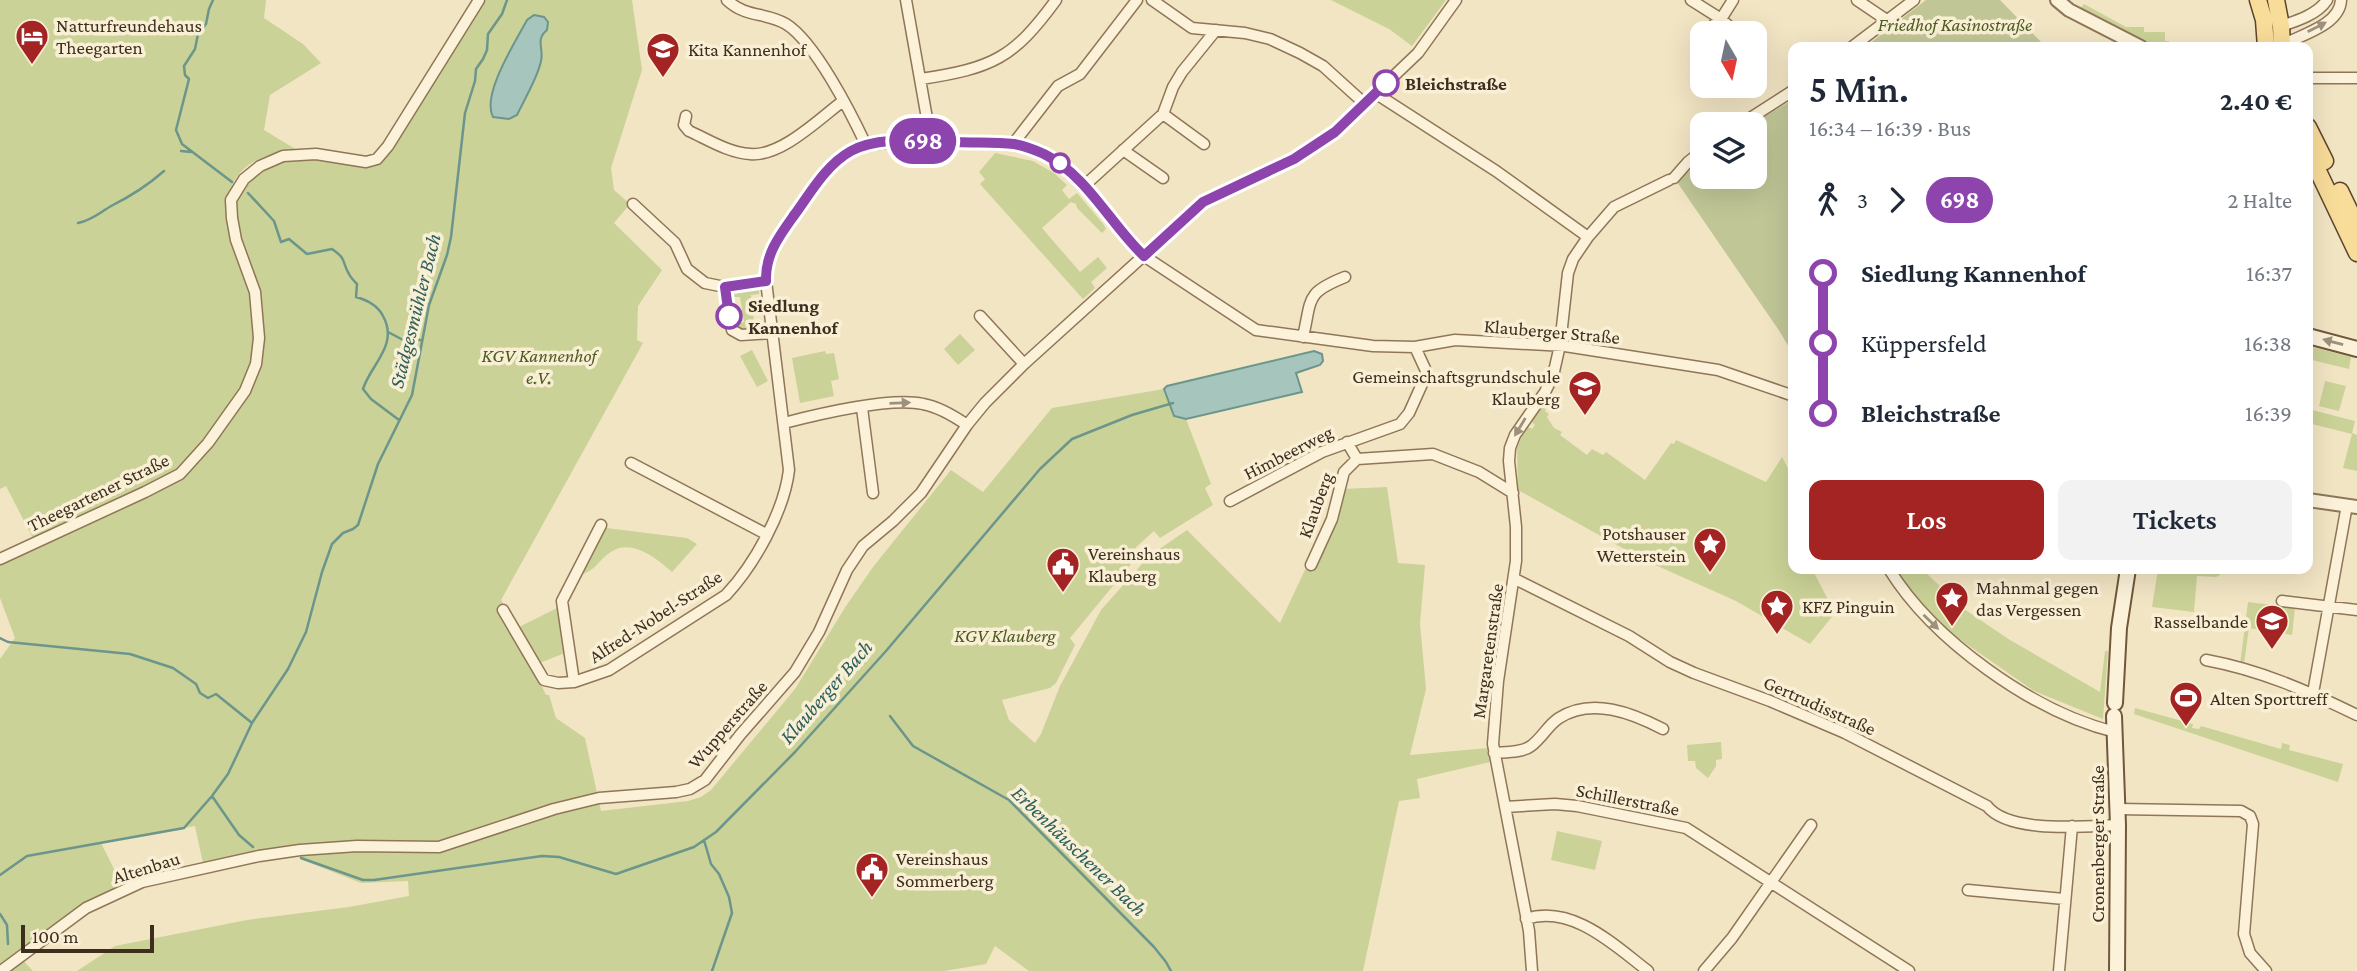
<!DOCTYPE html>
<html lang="de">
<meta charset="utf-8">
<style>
:root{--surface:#fff;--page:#f2f2f3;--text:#1f2937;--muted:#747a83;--accent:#a42323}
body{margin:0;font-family:"Crimson Pro",serif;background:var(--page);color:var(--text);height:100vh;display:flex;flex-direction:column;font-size:26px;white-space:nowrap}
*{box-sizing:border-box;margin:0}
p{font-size:23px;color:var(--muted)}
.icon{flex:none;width:38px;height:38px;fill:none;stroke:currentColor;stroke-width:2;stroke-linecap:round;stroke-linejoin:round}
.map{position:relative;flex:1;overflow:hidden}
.drawer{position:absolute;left:1788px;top:42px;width:525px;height:532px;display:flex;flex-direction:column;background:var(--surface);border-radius:14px;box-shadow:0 7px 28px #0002}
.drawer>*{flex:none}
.badge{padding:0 14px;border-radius:23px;font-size:24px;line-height:46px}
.needle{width:46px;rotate:171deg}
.fabs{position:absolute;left:1690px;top:21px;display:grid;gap:14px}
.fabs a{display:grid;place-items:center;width:77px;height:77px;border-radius:14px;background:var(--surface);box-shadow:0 7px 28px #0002;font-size:35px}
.scale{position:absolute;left:21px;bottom:18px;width:133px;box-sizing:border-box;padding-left:7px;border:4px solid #3e2e1e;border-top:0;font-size:19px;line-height:24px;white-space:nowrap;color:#3e2e1e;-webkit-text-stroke:5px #f9efd5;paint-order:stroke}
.map>.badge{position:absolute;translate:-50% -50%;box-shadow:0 0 0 4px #fff}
.legs{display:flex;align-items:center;gap:10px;height:77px;padding:0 21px;font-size:23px}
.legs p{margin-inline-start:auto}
.overview{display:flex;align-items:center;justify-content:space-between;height:119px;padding:0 21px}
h1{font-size:38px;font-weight:600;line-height:52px}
.button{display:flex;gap:14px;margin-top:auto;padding:14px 21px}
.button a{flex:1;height:80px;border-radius:14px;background:var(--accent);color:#fff;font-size:28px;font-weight:600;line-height:80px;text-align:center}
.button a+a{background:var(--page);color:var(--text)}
ul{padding:0 21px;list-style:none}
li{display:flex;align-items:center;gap:24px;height:70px;font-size:26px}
li i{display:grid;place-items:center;width:10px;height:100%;margin:0 9px;background:currentColor}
li i::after{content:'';width:18px;height:18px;margin:-9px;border:5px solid;border-radius:50%;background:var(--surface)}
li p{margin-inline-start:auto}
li:first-child i{background:linear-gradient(#0000 50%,currentColor 0)}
li:last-child i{background:linear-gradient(currentColor 50%,#0000 0)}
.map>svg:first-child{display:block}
</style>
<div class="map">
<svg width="2357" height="971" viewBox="0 0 2357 971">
<rect width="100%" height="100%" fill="#f2e5c4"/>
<path fill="#cad297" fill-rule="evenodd" d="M0,0h266l-2,18 39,26 18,19 -51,32 -6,35 33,20c-41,5 -66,16 -71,60l9,6c2,-11 3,-21 9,-31 13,-18 43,-28 64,-28 21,0 44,8 65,10l8,-8 102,-159h149l10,70 -31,98 3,22 16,14 -16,19 48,47 -24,36 -1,34 6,3 -142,257 16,28 42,-21 6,46 -33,13 14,29h3l7,23 29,20 16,73 87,-10 13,-4 10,-7 84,-101 51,-83 27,-39 78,-97 32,22 69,-84 112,-19 3,-3 147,-35 8,3 1,7 -3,4 -24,9 6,18 -116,27 25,65 -6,4 8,17 -53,33 -6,-7 -30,27 7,6 -61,74 5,7 -19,38 -6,5 -48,12 7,20 26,23 6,-9 19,-48 41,-76 47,-53 39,-27 93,93 63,-134 44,-2 11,76 27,2 -5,59 6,65 -16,66 78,-7 2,14 -73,17 3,19 -21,3 -36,170h-334l-34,-25 -9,18 -42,7h-867l38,-25 132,-26 102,-13 60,-11 -1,-15 -47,2 -61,-24v-8l-96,17 -9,-42 -94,17 23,46 -105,67 14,15h-33v-312l15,-21 -15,-40v-34l38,-16 -32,-62 -6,3zM256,325l1,46 -77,106 -34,20 37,-30 55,-70 15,-31z
M1331,0h115l-34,46 -23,-17z
M2084,4l42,23h18v5h21v9h4l1,6h-14l-76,-38z
M995,153l38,8 21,12 13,12 -5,5 7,9 8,-6 27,32 2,4 -4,4 -25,-25 -1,-4 -5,-2 -29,26 38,44 18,-15 9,11 -16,14 4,6 -12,11 -103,-115 5,-5 -6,-7z
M749,287l10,3v4l-8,1 3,26 8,-1 -3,8 -18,2 -5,-6 8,-2 -4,-25h-8v-4l8,-5z
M960,334l15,16 -17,15 -14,-16z
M2308,346l43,11 -2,12 -41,-10z
M752,350l16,31 -11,6 -17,-31z
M825,351l1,3 8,-1 5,26 -8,2 3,15 -34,7 -8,-45z
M2325,381l21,5 -7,25 -20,-5z
M1548,400l2,1 -5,10 4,3 -2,3 7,11 8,4 -2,3 27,20 5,-6 11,6 3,-3 39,28 26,-37 3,1 2,-4 90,42 16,-25 12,23v89h18l23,44 -25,31 -74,-43 -92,-41 -126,-70 -1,-42 9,-22 6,3 3,-4 -5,-5 14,-19z
M2308,409l47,12 -3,12 5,2v36l-14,-3 9,-34 -44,-11z
M606,528l81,10 10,6 -25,28c-15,-13 -40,-34 -61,-20 -13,8 -14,18 -31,23l21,-44z
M1893,569h29l42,40 46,31 90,52 5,-41h3l-5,68 -69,-28 -82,-57 -33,-31z
M2158,569h64l-2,6 -4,2 -19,-1 -3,36 -42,-5z
M2248,602l47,6 -3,27 -43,-7 -5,36h-4z
M2135,708l58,16 -1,4 7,1 2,-3 80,23 1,-6 8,2 -1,5 54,14 -5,18 -204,-68z
M1721,742l1,17 -6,1v6l-8,12 -12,-10 -1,-7h-7l-1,-16z
M1557,831l45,10 -7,29 -44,-10z"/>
<path fill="#c0c696" d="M1926,0h74l46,47h-181z
M1794,99v257l-14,-24 -103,-150 26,-24v19h52v-53h-3z"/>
<path fill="#a6c5bc" stroke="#6c958b" stroke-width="2" d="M534,15l10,2 4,5 -1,8c-12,10 -3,18 -6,31 -3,16 -17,39 -24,54l-8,4 -16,-2c-12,-22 23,-76 34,-97z
M1314,351l8,3 1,7 -3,4 -24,8 6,19 -116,27 -12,-3 -10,-27 3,-3z"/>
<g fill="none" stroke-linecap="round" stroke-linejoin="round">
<path stroke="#6c958b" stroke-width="2.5" d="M213,0l-4,9 -3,15 -8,10 -3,15 -11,17 1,9 4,4 -13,51 6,14 50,38
M181,151l10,1
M248,193l26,28 7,21 8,-3 18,15 25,-5c16,11 9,12 17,25 2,4 5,7 8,10l-1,13c11,3 22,9 27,19 16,29 -12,48 -20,73l8,10 28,21
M78,223c15,-3 22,-11 35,-18 18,-9 35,-20 51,-34
M388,332l17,9 13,-2 4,2
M0,638l8,4 122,12 43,14 23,16 4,9 8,5 8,-4 36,29
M890,716l23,30 96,54 145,147 12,15 5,9
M212,796l27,39 14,12
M704,840l7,24 8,10 10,23 3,16 -20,58
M301,858l62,22h11l168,-24 17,1 57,17 78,-27 22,-15 79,-80 91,-101 154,-182 32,-30 60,-24 41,-12
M0,875l27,-19 157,-28 28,-32 16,-22 24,-51 36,-54 18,-37 16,-60 10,-28 11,-11 10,-4 5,-4 20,-61 34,-69 17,-90 18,-50 4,-18 14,-124 10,-32 1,-12 7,-10 4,-9 1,-16 14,-20 5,-14
M0,914l7,11 1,19"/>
<defs>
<path id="minor" d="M727,0c19,18 39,12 59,24 29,18 65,89 80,121
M906,0l25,141
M1152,0l40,28 53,5 25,6 30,14 23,13 42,38
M1691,0l30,19 9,8
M1857,0l31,21
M2281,26c16,-5 37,-12 46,-26
M1705,32l16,-13 12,-19
M2282,45c19,-10 58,-20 59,-45
M1852,47l62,-47
M2308,78h49
M921,79c71,-11 92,-20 135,-79
M1375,93l121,78 92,66
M1163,114l41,30
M686,116l-2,9 5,6c18,8 40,22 61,23 31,3 69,-35 93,-53
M1741,124l53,-34
M1013,144l45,-58 22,-12 57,-74
M1123,150l40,28
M1674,178l14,-16 15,-12
M1084,186l79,-72 10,-27 9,-15 34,-42
M633,204l42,39 12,26 18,14 20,4 41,-6
M725,287l7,43 9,5 32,-2
M980,316l44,48
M1303,337c9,-39 2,-44 42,-60
M862,408l11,85
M784,423c35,-9 106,-26 139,-19 16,3 31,12 44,21
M1357,459l76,-5 46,18 34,21
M631,463l135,71
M1230,501l92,-49 78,-28 9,-11 18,-40 -12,-26
M0,559l145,-67 35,-18 28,-31 37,-52 11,-27 3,-26 -4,-46 -19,-52 -4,-22 -1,-18 13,-21 16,-13 23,-10 33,-2 50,8 11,-3 11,-13 91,-146
M1311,565l21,-46 12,-47 13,-13 -10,-17
M1889,569c44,71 144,143 226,163
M1515,579l114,57 41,26 24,11 76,28 75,32 142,73c22,28 98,20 131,19
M2282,601l75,9
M503,610l41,70 14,3 16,-1 35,-12 117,-75c28,-30 58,-83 63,-125l-23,-189 1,-18 10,-24 47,-64 10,-12 15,-11 17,-7 33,-3 114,2 22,6 22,11 27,25 60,70 112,74 117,16 42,1 40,-7 110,6 153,24 76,26
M2206,660c54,10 102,31 151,55
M574,682l-12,-81 39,-76
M2313,693l34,-188
M1494,753c11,-1 28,0 37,-7 11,-8 17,-21 28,-28 33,-21 73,-5 104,11
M1505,807l50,-3 22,2 109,22 223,143
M2118,809l123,2 9,5 3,8 -9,110 6,19 16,18
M1968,890l96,9
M1526,919c46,-15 88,26 122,52
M1,971l85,-63 56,-26 117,-26 41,-6 57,-4 82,1 115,-38 45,-11 77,-6 14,-3 15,-9 35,-45 55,-63 24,-40 28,-62 16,-24 30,-25 28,-28 46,-68 18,-22 39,-39 179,-162 91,-43 41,-27 83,-79 38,-53
M1532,971l-3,-40 -36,-187 5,-63 18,-120v-34l-7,-66 1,-13 5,-13 30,-43 8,-16 7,-31 8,-72 5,-14 15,-22 26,-30 55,-27
M1704,971l28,-33 79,-113
M2059,971l13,-145"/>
<path id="tertiary" d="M2057,0l12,10 72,37
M2308,500l49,7"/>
<path id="secondary" d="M2308,336l49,13
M2115,703l4,-75 9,-59
M2114,716l4,109 -1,146"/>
<path id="primary" d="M2258,0l6,20 2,27
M2276,0l5,26 1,21
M2308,127l17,34
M2308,150l49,103
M2340,191l17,35"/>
</defs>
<use href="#minor" stroke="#8f7658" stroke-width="13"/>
<use href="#tertiary" stroke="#8f7658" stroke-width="16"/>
<use href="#secondary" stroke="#71573b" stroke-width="18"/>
<use href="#primary" stroke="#5d442d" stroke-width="19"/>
<use href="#minor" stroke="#fcf2d9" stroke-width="10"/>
<use href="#tertiary" stroke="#fcf2d9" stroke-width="12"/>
<use href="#secondary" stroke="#fcf2d9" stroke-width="14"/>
<use href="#primary" stroke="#f8dc99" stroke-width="16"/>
</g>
<defs><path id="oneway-solid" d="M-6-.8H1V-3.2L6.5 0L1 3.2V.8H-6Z" transform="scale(1.75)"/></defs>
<g fill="#9d907c">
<use href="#oneway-solid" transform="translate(2317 27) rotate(-27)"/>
<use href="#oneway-solid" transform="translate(2333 342) rotate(-165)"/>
<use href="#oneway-solid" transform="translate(900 403) rotate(-2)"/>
<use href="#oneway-solid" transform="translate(1520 427) rotate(121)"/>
<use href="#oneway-solid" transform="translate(1931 622) rotate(44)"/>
</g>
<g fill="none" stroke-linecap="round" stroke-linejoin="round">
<defs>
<path id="line-1" d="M729,316l-4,-29 41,-6c-1,-27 14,-46 29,-67 16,-22 31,-49 56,-63 30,-16 72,-9 105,-9 19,1 39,0 58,2 11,2 21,6 30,10 44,22 66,70 100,102l59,-54 91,-43 41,-27 51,-49"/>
</defs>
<use href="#line-1" stroke="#fff" stroke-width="16"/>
<use href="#line-1" stroke="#8e44ad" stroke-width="10"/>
</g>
<defs>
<symbol id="hotel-pin" viewBox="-11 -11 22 30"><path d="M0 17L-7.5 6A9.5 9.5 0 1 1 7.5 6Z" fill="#a42323" stroke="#f9efd5"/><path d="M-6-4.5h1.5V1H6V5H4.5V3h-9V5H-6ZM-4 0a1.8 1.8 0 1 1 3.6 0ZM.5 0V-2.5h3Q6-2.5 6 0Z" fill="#fff"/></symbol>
<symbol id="school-pin" viewBox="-11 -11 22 30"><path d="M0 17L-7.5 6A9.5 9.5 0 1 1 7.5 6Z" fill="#a42323" stroke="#f9efd5"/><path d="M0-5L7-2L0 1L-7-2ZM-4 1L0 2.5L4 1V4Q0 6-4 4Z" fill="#fff"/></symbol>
<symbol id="sight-pin" viewBox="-11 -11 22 30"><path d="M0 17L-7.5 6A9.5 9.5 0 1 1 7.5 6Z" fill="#a42323" stroke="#f9efd5"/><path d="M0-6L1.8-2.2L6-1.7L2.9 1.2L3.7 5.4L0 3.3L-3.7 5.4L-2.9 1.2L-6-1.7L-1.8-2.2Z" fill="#fff"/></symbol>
<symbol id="civic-pin" viewBox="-11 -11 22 30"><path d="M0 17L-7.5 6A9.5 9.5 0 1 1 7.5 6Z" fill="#a42323" stroke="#f9efd5"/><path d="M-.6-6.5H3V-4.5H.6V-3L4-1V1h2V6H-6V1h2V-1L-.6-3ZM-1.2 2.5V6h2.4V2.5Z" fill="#fff"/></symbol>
<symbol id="stadium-pin" viewBox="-11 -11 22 30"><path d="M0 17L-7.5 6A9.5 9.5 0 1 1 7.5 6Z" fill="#a42323" stroke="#f9efd5"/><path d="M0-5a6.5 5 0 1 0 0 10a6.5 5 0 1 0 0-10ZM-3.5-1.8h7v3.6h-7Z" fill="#fff"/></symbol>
</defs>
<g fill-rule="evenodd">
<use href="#hotel-pin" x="13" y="17" width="38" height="52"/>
<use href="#school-pin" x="644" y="30" width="38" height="52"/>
<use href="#school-pin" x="1566" y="368" width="38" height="52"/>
<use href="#sight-pin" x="1691" y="525" width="38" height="52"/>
<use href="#civic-pin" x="1044" y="545" width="38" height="52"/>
<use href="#sight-pin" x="1933" y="579" width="38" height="52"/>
<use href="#sight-pin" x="1758" y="587" width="38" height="52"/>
<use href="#school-pin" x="2253" y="602" width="38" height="52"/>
<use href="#stadium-pin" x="2167" y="679" width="38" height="52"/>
<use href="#civic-pin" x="853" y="850" width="38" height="52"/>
</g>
<g fill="#fff" stroke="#8e44ad" stroke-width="3.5">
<circle cx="1386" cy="83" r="12"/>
<circle cx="1060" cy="163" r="9"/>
<circle cx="729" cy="316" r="12"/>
</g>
<g text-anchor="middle" stroke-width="7" stroke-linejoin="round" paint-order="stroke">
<g font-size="19" font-style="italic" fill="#4d5c22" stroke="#f9efd5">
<text x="1955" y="31">Friedhof Kasinostraße</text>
<text x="539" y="362">KGV Kannenhof<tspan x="539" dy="22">e.V.</tspan></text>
<text x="1005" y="642">KGV Klauberg</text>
</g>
<g font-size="19" fill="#3e2e1e" stroke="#f9efd5" text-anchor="start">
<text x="56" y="32">Natturfreundehaus<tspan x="56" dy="22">Theegarten</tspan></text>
<text x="688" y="56">Kita Kannenhof</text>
<text x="1560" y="383" text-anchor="end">Gemeinschaftsgrundschule<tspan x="1560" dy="22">Klauberg</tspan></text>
<text x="1686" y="540" text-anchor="end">Potshauser<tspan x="1686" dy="22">Wetterstein</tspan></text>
<text x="1088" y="560">Vereinshaus<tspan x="1088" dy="22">Klauberg</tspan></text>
<text x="1976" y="594">Mahnmal gegen<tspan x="1976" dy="22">das Vergessen</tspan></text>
<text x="1802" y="613">KFZ Pinguin</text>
<text x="2248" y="628" text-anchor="end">Rasselbande</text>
<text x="2210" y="705">Alten Sporttreff</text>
<text x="896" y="865">Vereinshaus<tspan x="896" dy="22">Sommerberg</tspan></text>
</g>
<g font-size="19" font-weight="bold" fill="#3e2e1e" stroke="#f9efd5" text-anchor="start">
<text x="1405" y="90">Bleichstraße</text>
<text x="748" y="312">Siedlung<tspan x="748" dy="22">Kannenhof</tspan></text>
</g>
<g font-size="19" fill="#3e2e1e" stroke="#f9efd5">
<text transform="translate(1552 331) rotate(5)" y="7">Klauberger Straße</text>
<text transform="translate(1288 452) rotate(-27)" y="7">Himbeerweg</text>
<text transform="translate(98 492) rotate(-26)" y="7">Theegartener Straße</text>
<text transform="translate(1315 505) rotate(-70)" y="7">Klauberg</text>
<text transform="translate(655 616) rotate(-33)" y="7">Alfred-Nobel-Straße</text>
<text transform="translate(1487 651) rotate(-82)" y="7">Margaretenstraße</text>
<text transform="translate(1820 705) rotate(24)" y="7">Gertrudisstraße</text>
<text transform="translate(727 724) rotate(-49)" y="7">Wupperstraße</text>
<text transform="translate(1628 799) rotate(11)" y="7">Schillerstraße</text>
<text transform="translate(2097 844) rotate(-90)" y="7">Cronenberger Straße</text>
<text transform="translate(146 867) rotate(-17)" y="7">Altenbau</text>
</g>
<g font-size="21" font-style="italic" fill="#2c5f5c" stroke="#f9efd5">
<text transform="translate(415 311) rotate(-76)" y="7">Städgesmühler Bach</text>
<text transform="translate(826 692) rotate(-49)" y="7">Klauberger Bach</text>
<text transform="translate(1079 851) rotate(44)" y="7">Erbenhäuschener Bach</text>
</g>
</g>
</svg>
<div class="fabs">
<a><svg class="needle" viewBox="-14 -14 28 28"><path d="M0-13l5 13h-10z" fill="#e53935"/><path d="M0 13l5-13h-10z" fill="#747a83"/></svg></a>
<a><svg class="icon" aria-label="layers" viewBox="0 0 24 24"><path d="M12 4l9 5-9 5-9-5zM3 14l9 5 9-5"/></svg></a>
</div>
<div class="scale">100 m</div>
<b class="badge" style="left:923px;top:141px;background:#8e44ad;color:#fff">698</b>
<section class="drawer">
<div class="overview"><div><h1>5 Min.</h1><p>16:34 – 16:39 · Bus</p></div><b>2.40 €</b></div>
<div class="legs"><svg class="icon" aria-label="walk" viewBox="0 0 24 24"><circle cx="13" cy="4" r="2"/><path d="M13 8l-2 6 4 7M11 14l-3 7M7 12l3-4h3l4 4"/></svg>3<svg class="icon" aria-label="forward" viewBox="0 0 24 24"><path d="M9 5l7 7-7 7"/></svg><b class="badge" style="background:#8e44ad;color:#fff">698</b><p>2 Halte</p></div>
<ul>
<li><i style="color:#8e44ad"></i><b>Siedlung Kannenhof</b><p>16:37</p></li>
<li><i style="color:#8e44ad"></i><span>Küppersfeld</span><p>16:38</p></li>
<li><i style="color:#8e44ad"></i><b>Bleichstraße</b><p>16:39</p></li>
</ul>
<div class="button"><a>Los</a><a>Tickets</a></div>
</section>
</div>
